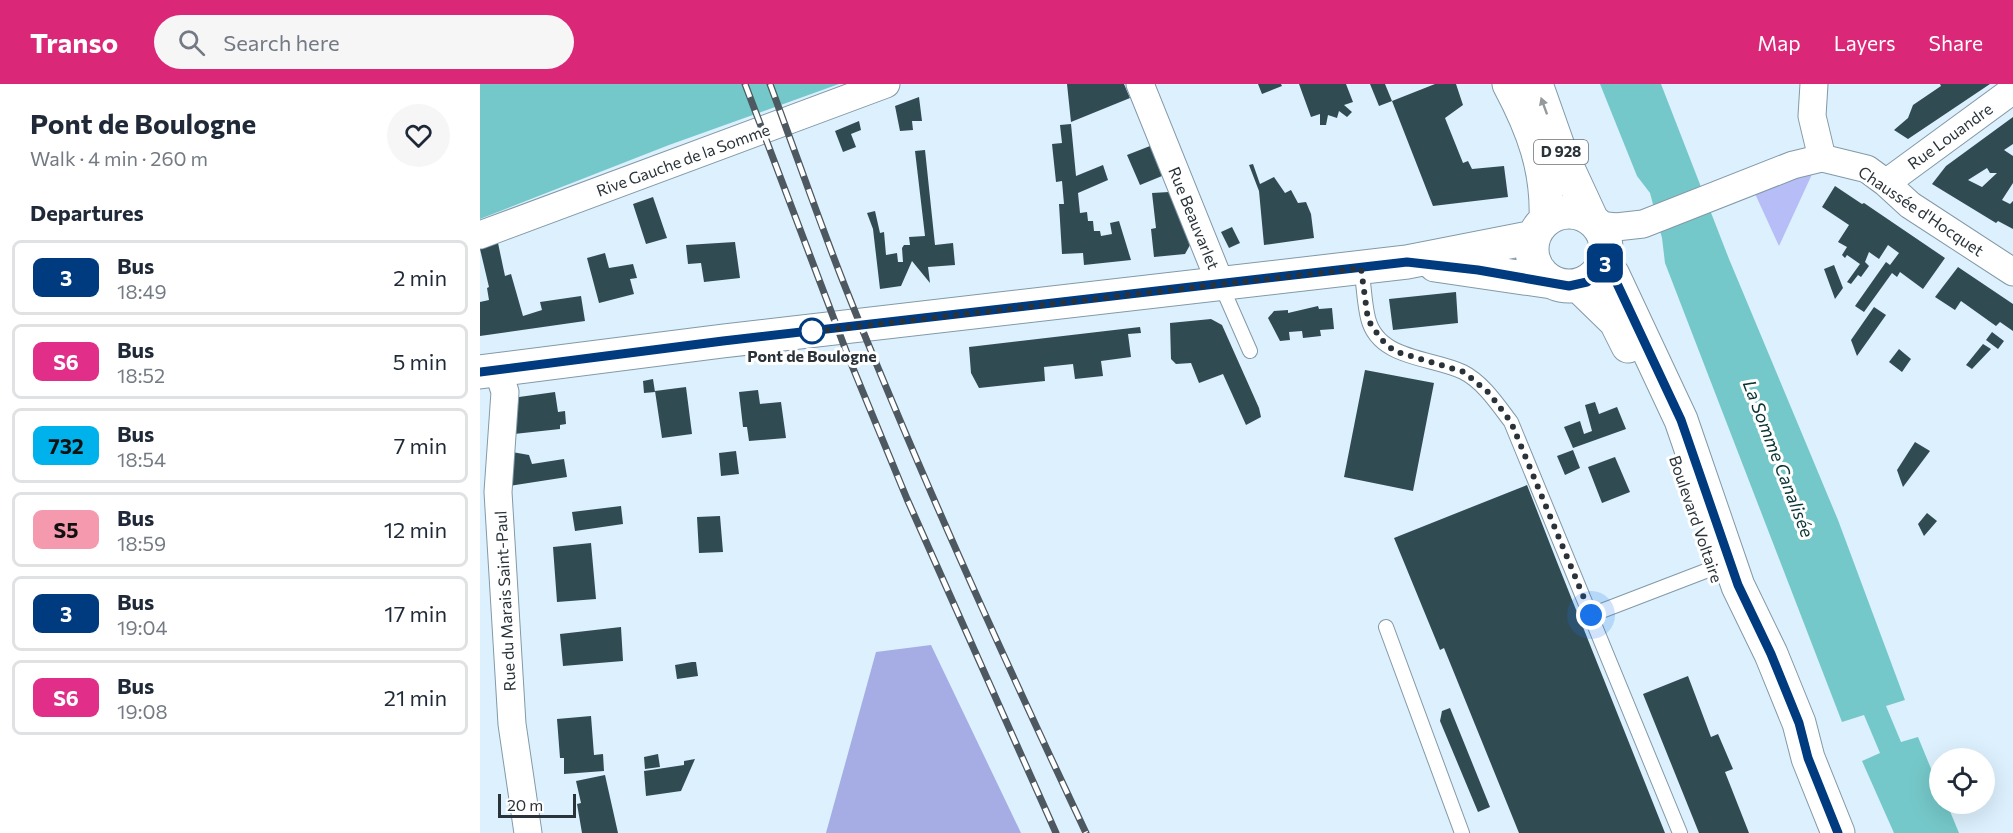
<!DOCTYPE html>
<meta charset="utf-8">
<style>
:root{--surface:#fff;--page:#f6f6f7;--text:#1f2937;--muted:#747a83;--line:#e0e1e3;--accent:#db2777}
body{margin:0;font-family:Commissioner,sans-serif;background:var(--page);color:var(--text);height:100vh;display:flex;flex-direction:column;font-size:22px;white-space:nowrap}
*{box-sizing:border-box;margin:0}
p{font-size:20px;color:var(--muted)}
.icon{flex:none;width:33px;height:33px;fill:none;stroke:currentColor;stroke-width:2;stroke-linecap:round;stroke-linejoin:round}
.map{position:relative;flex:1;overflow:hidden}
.drawer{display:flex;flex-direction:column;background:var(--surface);width:480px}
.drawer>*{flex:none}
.badge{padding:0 12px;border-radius:9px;font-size:21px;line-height:39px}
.tools{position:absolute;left:1449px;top:664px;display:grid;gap:12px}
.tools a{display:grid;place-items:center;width:66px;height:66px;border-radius:50%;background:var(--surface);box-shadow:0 6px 24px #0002;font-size:30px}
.scale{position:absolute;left:18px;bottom:15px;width:78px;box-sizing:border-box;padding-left:6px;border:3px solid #2a3339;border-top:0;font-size:16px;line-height:21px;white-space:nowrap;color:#2a3339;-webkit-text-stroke:4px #fff;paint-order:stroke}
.you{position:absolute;width:30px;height:30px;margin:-15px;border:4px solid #fff;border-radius:50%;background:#1a73e8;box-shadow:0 0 0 9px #1a73e833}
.map>.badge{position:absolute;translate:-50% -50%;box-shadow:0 0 0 3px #fff}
h2{padding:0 30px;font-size:22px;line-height:54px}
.round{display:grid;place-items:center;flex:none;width:63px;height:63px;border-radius:32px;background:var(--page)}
.summary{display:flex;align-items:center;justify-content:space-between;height:102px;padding:0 30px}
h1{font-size:28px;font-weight:700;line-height:45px}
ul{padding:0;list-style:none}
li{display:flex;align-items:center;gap:18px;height:75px;margin:0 12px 9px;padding:0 18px;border:3px solid var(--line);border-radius:9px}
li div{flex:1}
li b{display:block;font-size:22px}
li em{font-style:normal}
li .badge{min-width:66px;font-weight:700;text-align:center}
header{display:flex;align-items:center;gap:36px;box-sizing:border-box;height:84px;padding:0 30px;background:var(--accent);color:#fff}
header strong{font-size:28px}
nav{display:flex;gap:33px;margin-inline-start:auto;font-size:21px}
.search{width:420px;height:54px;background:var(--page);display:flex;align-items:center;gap:15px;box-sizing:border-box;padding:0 21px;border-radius:33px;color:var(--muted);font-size:22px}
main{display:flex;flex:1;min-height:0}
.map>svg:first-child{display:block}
</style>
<header>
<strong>Transo</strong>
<div class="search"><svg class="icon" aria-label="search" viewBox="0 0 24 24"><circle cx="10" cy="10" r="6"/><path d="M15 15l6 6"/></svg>Search here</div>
<nav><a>Map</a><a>Layers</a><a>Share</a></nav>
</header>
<main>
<section class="drawer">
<div class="summary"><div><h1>Pont de Boulogne</h1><p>Walk · 4 min · 260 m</p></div><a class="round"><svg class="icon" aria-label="heart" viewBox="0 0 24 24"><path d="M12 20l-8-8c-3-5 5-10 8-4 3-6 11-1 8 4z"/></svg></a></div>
<h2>Departures</h2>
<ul>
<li><span class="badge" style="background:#003b80;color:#fff">3</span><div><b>Bus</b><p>18:49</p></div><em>2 min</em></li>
<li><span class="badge" style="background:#e12f89;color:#fff">S6</span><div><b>Bus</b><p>18:52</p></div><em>5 min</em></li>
<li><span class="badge" style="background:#00b2eb;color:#111">732</span><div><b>Bus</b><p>18:54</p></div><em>7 min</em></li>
<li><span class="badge" style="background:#f599af;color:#111">S5</span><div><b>Bus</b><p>18:59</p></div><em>12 min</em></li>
<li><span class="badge" style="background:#003b80;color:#fff">3</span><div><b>Bus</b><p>19:04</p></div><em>17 min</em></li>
<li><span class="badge" style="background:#e12f89;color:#fff">S6</span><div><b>Bus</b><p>19:08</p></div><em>21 min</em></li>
</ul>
</section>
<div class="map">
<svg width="1533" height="749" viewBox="0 0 1533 749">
<rect width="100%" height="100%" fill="#dcf0fd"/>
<path fill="#b7bdf6" d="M1339,75l-40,87 -28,-61z"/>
<path fill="#a6ace4" d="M451,561l90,188h-195l50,-181z"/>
<path fill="#75c8c9" d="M0,0h359l-170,61 -189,74z
M1120,0h61l68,175 109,261 67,180 -19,6 15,36 17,-5 21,51 1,16h7l12,29h-65l-32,-72 18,-8 -16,-38 -22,7 -177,-459 -3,-25 -12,-45 -13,-17z"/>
<path fill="#314b53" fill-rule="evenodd" d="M587,0h57l6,14 -59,24z
M778,0h23l1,2 -20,8z
M819,0h47l7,18 -9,3 8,7 -5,5 -8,-6 -2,7 -9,-3 -2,10h-6v-11l-9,3z
M890,0h15l7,17 -13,5z
M955,0h21l7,21 -18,13 18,45 5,-2 4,8 32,-3 4,31 -75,9 -41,-105z
M1460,0h50l-82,55 -14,-9 14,-12 5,-13 28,-19z
M439,13l3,24h-10l1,9 -13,1 -5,-25z
M1533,33v27l-9,6 9,6v27l-11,17 8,4 3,-3v28l-15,-8 -2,2 -64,-39 14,-18zM1507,84l3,5h7l-15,14 -14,-7z
M379,37l2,9 -10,4 5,13 -13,5 -8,-21z
M591,40l5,52 27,-11 5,15 -30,13 2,20 7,-1 1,9h5l1,10h6l1,5 11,-2 -2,-11 9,-2 12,39 -47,5 -1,-12 -21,1 -3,-50h5l-2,-23 -6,1 -4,-38 10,-1 -2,-18z
M670,62l12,30 -22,9 -13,-30z
M445,66l10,95 18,-2 2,22 -27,2 2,16 -18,-22 -11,25 -21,3 -7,-60 -6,-16 8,-2 5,22 4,-1 2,23 11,-2 1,9h5l-1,-14 2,-3h6l-1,-8 16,-1 -10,-85z
M773,80l7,20 14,-7 11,16 6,-3 7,13 8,-1 5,12 3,24 -50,7 -5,-54 -10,-26z
M1355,102l27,18 2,-1 81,55 -22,31 -23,-17 -3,5 -5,-4 -28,39 -9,-6 31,-44 4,3 9,-12 -11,-8 -9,14 -10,-7 -4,10 4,4 -8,11 -3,-2 -7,9 -4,-2 13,-18 -13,-9 -2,3 -3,-3 5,-8 -9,-5 11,-17 -27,-18z
M689,108l21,53 -5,9 -31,3 -3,-28 5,-1 -4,-35z
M173,113l14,41 -21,6 -13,-40z
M752,143l8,16 -11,5 -8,-16z
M255,158l5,36 -36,4 -3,-19 -13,1 -2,-19z
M18,159l7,33 6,-2 12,42 19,-6 -2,-8 41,-6 4,25 -105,15v-34l9,-2 -2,-12 2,-1 -9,-38z
M125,169l4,15 24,-4 4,14 -7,1 4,15 -35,9 -12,-45z
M1354,181l9,23 -8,11 -11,-30z
M1478,183l55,37v27l-13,-9 -4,4 -35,-25 -6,9 -20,-13z
M976,208l2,31 -65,7 -4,-31z
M838,222l1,3 13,-1 2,21 -14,1 1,6 -18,2 -1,-7 -13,1 1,8 -10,1 -12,-23 6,-7 14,-1v3z
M1394,223l12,8 -29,41 -6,-16z
M731,235l11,6 37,83 2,9 -15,8 -23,-51 -24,9 -8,-20 -15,1 -5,-5 -1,-36z
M660,243l1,6 -13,1 3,23 -30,4 2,15 -28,3 -2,-15 -29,3 1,14 -66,7 -8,-15 -2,-26z
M1512,248l12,9 -6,8 -12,-9z
M1503,260l8,5 -19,20 -6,-4z
M1419,265l12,10 -9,13 -13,-10z
M885,286l69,13 -21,108 -69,-14z
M173,295l2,13 -11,1 -1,-12z
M206,303l6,47 -30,4 -7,-47z
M278,306l2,14 21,-2 5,36 -37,3 -2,-14h-4l-4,-35z
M75,308l3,20 7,-1 1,13 -6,1v4l-46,5 5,-37z
M1115,318l4,12 18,-7 9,22 -53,19 -9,-21 16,-6 4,13 8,-3 -7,-26z
M1435,358l15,9 -27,36 -6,-17z
M1093,366l7,18 -15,7 -8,-19z
M256,367l3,23 -18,2 -2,-23z
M32,368l17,3 3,9 32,-5 3,18 -58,9z
M1135,373l15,35 -28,11 -14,-36z
M1047,401l30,77 108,271h-146l-75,-185 -4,2 -46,-112z
M141,422l2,18 -48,7 -3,-19z
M1447,429l10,8 -13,15 -6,-12z
M240,432l3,36 -24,1 -2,-36z
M111,459l5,56 -39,3 -4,-55z
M141,543l2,34 -60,5 -3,-32z
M212,578h4l2,14 -21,3 -2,-14z
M1208,592l23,61 7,-3 15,35 -8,3 24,61h-50l-56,-139z
M970,624l40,99 -12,5 -38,-91 2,-10z
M111,632l3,39 9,-1 1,17 -40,3v-16h-4l-3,-39z
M178,670l2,13 -15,2 -1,-12z
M215,675l-14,32 -35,5 -2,-25 40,-6v-4z
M125,691l13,58h-36l-5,-29 4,-1 -5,-22z"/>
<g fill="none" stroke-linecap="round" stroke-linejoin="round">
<defs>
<path id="service" d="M881,184c3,16 3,34 7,50 10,42 64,39 95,54 20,10 35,33 48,50l169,411
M741,201l29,66
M1111,531l138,-53
M906,543l76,206"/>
<path id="minor" d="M660,0l81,201
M1334,0l-2,32 10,42
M1406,99l127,-93
M1118,141l18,2 27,-3 150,-59 29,-7 45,11 19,14 24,22 103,67
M0,151l406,-151
M18,286l7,22 -7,100 14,232 16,109"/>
<path id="primary" d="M1029,0c24,45 39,85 37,136
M1056,0l23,65 32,69
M1052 165a37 37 0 1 1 74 0a37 37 0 1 1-74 0Z
M1124,178l9,13 68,145 57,166 33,68 28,69 9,35 30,75
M955,181l117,17
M1098,201l38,37 12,24
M0,288l243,-31 684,-79 127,-25"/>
</defs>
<use href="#service" stroke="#8299a8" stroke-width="16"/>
<use href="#minor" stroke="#8299a8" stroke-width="29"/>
<use href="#primary" stroke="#8299a8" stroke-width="35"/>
<use href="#service" stroke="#fff" stroke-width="14"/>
<use href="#minor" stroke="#fff" stroke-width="27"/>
<use href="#primary" stroke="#fff" stroke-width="33"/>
<defs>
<path id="rail" d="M265,0l103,272 59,143 149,334
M290,0c25,67 48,134 74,200 74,186 157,368 242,549"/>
</defs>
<use href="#rail" stroke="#4d5860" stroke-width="7"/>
<use href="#rail" stroke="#fff" stroke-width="4.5" stroke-dasharray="14" stroke-linecap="butt"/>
</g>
<defs><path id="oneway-solid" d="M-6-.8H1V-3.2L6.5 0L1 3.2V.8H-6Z" transform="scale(1.5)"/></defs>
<use fill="#94999c" href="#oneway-solid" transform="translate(1064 22) rotate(-110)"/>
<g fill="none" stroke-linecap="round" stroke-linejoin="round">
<defs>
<path id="line" d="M0,288l243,-31 684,-79 71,8 91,16 18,-4 7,-6 10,-14 9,13 68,145 57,165 33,69 28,69 9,35 30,75"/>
</defs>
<use href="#line" stroke="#fff" stroke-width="14"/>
<use href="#line" stroke="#003b80" stroke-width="9"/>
<path stroke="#2a3339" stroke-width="6" stroke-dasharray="0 10.8" d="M332,247l-3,1 552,-64 7,52 13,19 13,12 70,21 25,21 22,29 80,193"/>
</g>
<circle fill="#fff" stroke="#003b80" stroke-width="3" cx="332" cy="247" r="12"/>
<g text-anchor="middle" stroke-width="6" stroke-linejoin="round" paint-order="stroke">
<rect fill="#fff" stroke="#6a7074" stroke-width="1.5" x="1054" y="56" width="54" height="24" rx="4.5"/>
<g font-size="15" font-weight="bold" fill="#2a3339">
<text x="1081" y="73">D 928</text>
</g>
<g font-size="16" fill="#2a3339" stroke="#fff">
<text transform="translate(1470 52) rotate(-36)" y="6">Rue Louandre</text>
<text transform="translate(203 76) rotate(-20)" y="6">Rive Gauche de la Somme</text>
<text transform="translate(1441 127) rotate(34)" y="6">Chaussée d'Hocquet</text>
<text transform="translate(714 134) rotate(68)" y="6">Rue Beauvarlet</text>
<text transform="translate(1216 435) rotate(71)" y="6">Boulevard Voltaire</text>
<text transform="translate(25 517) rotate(-93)" y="6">Rue du Marais Saint-Paul</text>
</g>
<g font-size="16" font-weight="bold" fill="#2a3339" stroke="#fff">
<text x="332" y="278">Pont de Boulogne</text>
</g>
<g font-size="18" font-style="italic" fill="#0b3435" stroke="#fff">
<text transform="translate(1298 375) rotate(69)" y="6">La Somme Canalisée</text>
</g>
</g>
</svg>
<div class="tools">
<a><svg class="icon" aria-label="locate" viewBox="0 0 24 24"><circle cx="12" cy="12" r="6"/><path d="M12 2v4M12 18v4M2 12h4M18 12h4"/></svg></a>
</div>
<div class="scale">20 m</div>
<div class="you" style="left:1111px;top:531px"></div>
<b class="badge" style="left:1125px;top:179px;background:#003b80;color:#fff">3</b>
</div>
</main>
